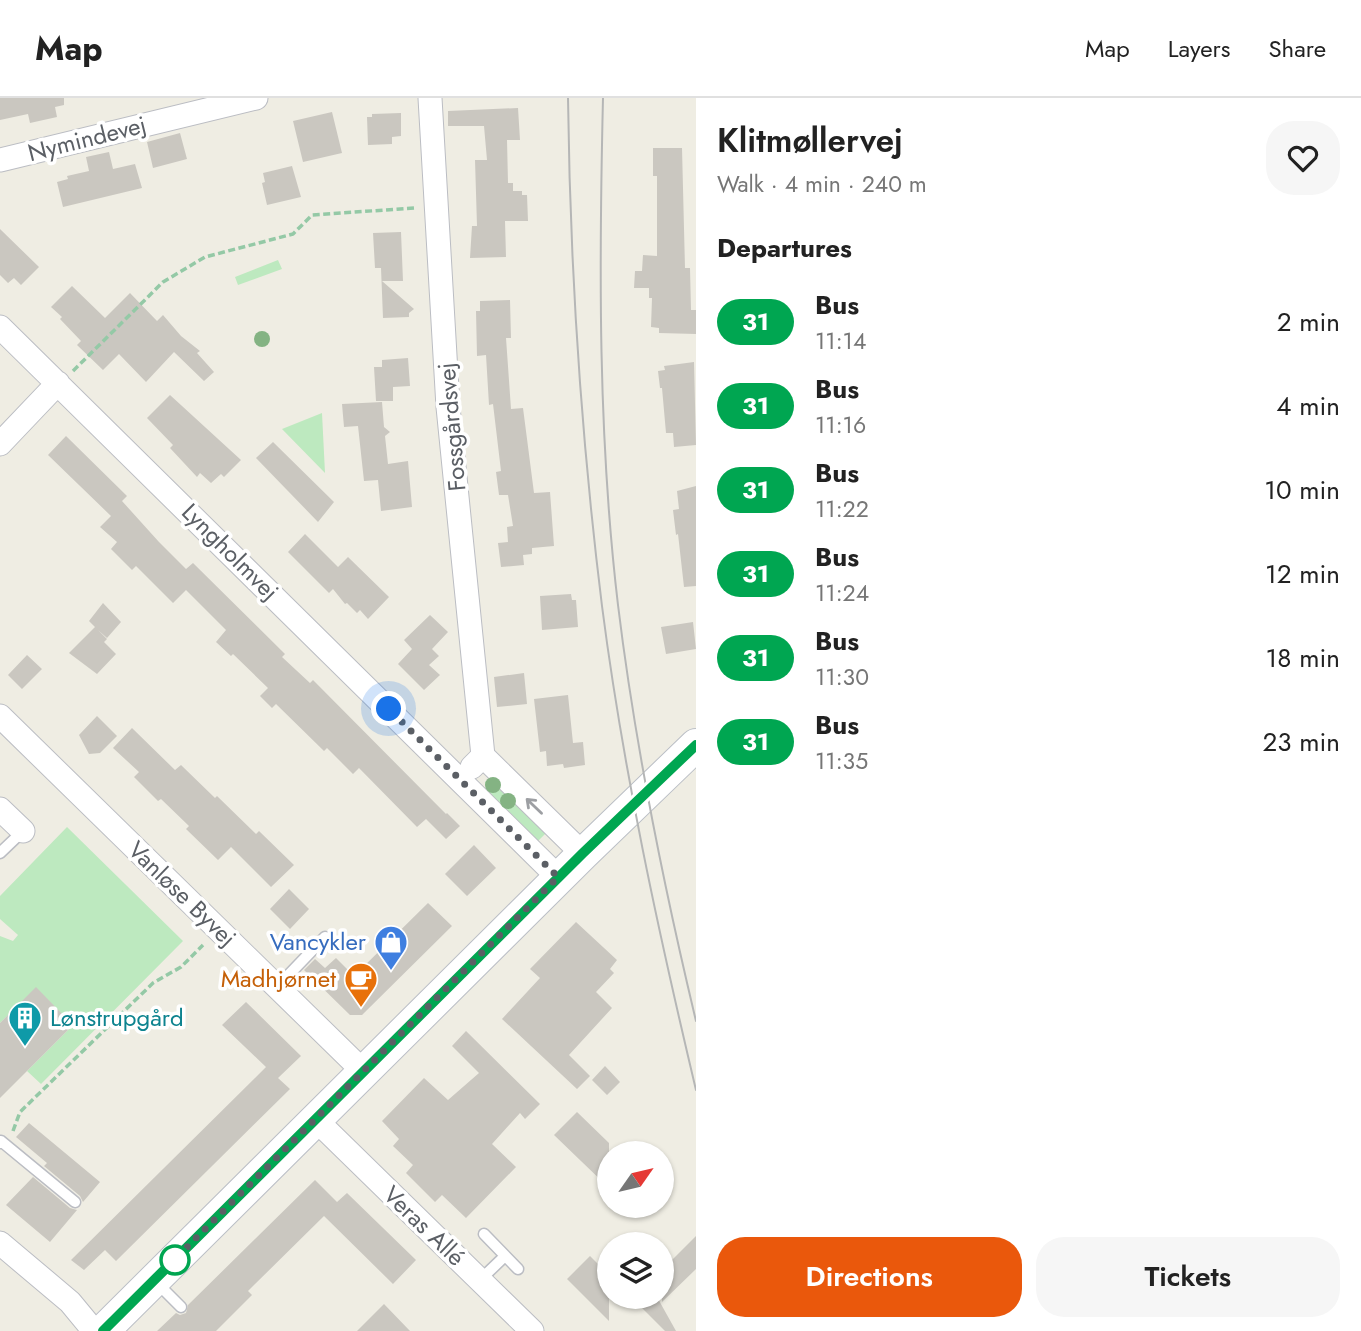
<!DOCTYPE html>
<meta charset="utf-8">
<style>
:root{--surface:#fff;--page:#f6f6f6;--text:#222;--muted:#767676;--line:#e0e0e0;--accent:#ea580c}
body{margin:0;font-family:Jost,sans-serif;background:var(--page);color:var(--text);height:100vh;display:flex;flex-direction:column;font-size:26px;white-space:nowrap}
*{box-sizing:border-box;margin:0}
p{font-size:23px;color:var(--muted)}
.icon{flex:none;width:38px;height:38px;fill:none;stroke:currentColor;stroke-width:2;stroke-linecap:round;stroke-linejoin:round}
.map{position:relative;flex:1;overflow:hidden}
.drawer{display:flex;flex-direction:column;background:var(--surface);width:665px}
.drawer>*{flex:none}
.badge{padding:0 14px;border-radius:23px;font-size:24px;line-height:46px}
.needle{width:46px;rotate:56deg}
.tools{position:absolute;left:597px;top:1043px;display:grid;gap:14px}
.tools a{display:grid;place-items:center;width:77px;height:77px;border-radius:50%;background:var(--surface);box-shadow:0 2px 5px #0004;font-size:35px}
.you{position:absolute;width:35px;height:35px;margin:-18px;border:5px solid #fff;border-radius:50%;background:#1a73e8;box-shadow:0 0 0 10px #1a73e833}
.map>.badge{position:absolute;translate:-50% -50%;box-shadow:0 0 0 4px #fff}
h2{padding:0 21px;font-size:26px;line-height:63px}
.round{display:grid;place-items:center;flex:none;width:74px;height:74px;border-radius:28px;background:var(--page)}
.head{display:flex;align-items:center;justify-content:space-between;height:119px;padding:0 21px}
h1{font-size:33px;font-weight:600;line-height:52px}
.primary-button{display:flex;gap:14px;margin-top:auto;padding:14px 21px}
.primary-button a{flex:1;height:80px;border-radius:28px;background:var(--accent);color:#fff;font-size:28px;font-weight:600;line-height:80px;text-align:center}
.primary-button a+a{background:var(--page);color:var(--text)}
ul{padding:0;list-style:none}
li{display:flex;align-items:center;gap:21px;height:84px;padding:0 21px}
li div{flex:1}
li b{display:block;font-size:26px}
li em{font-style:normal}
li .badge{min-width:77px;font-weight:700;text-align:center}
header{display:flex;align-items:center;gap:42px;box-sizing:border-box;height:98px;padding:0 35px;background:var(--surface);border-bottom:2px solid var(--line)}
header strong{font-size:33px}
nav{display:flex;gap:38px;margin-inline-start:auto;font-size:24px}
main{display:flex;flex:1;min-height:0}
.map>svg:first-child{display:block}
</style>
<header>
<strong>Map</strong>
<nav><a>Map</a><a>Layers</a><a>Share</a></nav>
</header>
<main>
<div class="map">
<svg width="696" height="1233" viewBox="0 0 696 1233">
<rect width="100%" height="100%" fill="#efede3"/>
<path fill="#bde9bf" d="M278,162l4,9 -44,16 -3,-8z
M322,315l3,60 -43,-44z
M493,679l56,53 -11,11 -50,-49 -3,-10z
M67,729l116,114 -142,143 -14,-13 46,-46 -37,-37 -36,35v-87l13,5 5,-6 -18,-16v-23z"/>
<path fill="#cac7c0" d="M0,0h64v7l-9,2 2,10 -27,6 -2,-9 -28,6z
M518,10l2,32h-13l1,43h5v8h9v4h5l1,26h-23l1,36 -36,1 2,-32h5l-2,-66h12l-3,-34h-36v-15z
M332,14l10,41 -39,9 -10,-41z
M401,15v23l-9,1v7l-24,1 -1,-28h5v-3z
M180,35l7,26 -34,9 -6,-26z
M653,50h29l3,120h5l1,42h5v24l-37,-1v-5l-8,-1 1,-29h-3v-10h-15l1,-17h7l1,-16 14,1v-80h-4z
M109,54l4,17 22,-5 7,24 -79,19 -6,-25 11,-3 -1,-3 22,-5 -3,-14z
M292,68l9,31 -34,8 -5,-22 3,-1 -2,-9z
M0,131l39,38 -18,18 -7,-7 -6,5 -8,-8z
M401,134l2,49h-21l32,28 -5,4v4l-26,1 -2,-50h-6l-2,-35z
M72,188l33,32 25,-25 27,28 6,-6 18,21 19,15 -3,2 17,19 -10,9 -30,-29 -28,30 -27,-28 -16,16 -26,-25 4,-4 -21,-22 2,-2 -11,-10z
M510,202l1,38h-5l5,71 12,-1 11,85 16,-1 4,54 -22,2v6l-9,1 1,10 -23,2 -3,-24 10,-1 -1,-15 6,-1 -5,-31h-9l-3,-23 5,-1 -8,-67 -4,1 -3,-50 -9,1 -1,-45h4v-10z
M408,260l2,28 -17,1v14h-17l-2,-34h8v-7z
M694,264l2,83 -22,2 -1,-14h-7l-4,-45h-2l-2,-17 7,-1 -1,-4z
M170,297l71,65 -17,17 -3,-3 -10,9 -11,-10 -3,4 -27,-29 3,-3 -26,-27z
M382,304l2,25 6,5 -5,4 3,28 20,-3 4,46 -31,4 -3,-31 -14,1 -6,-55 -14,1 -2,-23z
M66,338l61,60 -5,5 37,41 27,27 7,-6 92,91 -3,3 28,26 3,-3 133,134 1,-1 13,13 -14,13 -20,-20 -9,8 -58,-59 -6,6 -26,-26 -3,3 -48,-47 -4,4 -12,-12 8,-8 -35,-34 -2,2 -15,-14 10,-12 -40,-40 -13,13 -37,-37 -4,4 -21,-21 6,-7 -17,-15 11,-11 -63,-61z
M273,344l61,60 -16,20 -62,-64z
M696,388v100l-12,1 -6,-53 -2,1 -3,-25 6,-1 -2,-18z
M305,436l33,33 10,-10 41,40 -21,22 -8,-9 -3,3 -10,-10 -2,1 -12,-15 -4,4 -41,-41z
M571,496l1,6h4l2,27 -36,3 -2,-34z
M103,505l18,19 -14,16 -9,-8 9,9 -3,3 12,12 -19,20 -28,-21 26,-26 -6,-6z
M430,517l18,17 -16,17 7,7 -10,9 11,10 -16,15 -26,-26 14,-15 -8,-9z
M693,524l3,27 -30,5 -5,-27z
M27,557l15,14 -20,20 -14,-14z
M524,575l3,31 -30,3 -3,-30z
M568,597l5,48 10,-1 2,23 -21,3 -1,-4 -16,2 -1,-15 -6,1 -6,-53z
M97,618l20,20 -17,17 -11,1 -10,-19z
M132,630l43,42 6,-5 34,33 2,-2 39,38 3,-3 35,34 -23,22 -40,-40 -13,13 -32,-31 3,-3 -28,-27 -3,2 -24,-24 5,-5 -26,-24z
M474,747l22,23 -29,28 -22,-22z
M289,791l20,20 -19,20 -20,-20z
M428,805l24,23 -90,89h-12l-46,-45 11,-11 10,9 11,-10 18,18z
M576,824l41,38 -7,9 4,4 -18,19 16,16 -43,47 21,21 -13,13 -75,-70 38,-41 -10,-9z
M36,889l37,38 -73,73v-75z
M246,904l55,54 -23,22 12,11 -174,172 -11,-11 -21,20 -13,-10 195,-193 -44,-42z
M466,933l74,73 -15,15 -5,-6 -28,31 24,23 -50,51 -24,-23 -7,7 -29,-29 7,-8 -20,-19 6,-7 -17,-18 42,-43 24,22 31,-27 -27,-27z
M605,968l15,16 -13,13 -15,-15z
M577,1014l32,31v45l-55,-53z
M29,1025l71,59 -17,20 -3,-6 -36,-30 3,-3 -31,-26z
M33,1079l37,31 7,2 -27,32 -44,-37z
M315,1082l22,22 10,-9 69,67 -23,24 -69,-68 -76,75 4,4 -36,36h-59l19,-18 4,2 6,-2 2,-8z
M696,1138v33l-34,33v-32z
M590,1158l19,19v46l-42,-42z
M631,1199h26l19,34h-11z
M384,1206l26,27h-53z"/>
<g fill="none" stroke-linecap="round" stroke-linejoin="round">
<defs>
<path id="lane" d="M0,755l23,-22
M277,889l48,-50
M0,1045l1,-2 74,61
M484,1136l34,35
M480,1182l25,-24
M156,1184l25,25"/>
<path id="street" d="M430,0l18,309 35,349
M0,62l256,-62
M0,229l558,550
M0,346l58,-61
M0,618l364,356
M472,669l11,-11 100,98
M0,711l23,22
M316,1022l216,211
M0,1145l70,59 24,29"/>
<path id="secondary" d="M103,1233l480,-477 113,-109"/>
</defs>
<use href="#lane" stroke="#bbbdc3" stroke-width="13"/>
<use href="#street" stroke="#bbbdc3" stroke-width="25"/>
<use href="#secondary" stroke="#bbbfc6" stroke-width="34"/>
<path stroke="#94c9a6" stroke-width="3.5" stroke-dasharray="7 3.5" stroke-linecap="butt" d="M73,273l90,-89 42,-25 88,-23 19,-19 102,-7
M13,1033l7,-19 133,-129 28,-16 22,-22"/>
<use href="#lane" stroke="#fff" stroke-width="10"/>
<use href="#street" stroke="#fff" stroke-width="23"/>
<use href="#secondary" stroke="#fff" stroke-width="32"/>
<path stroke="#b5b6b6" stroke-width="2" d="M568,0c2,170 13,339 34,508 21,163 56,324 94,484
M603,0c-4,169 -5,339 15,507 17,140 45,278 78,416"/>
</g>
<g fill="#84b383">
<circle cx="262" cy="241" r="8"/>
<circle cx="493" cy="687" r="8"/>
<circle cx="508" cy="703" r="8"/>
</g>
<defs><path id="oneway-shaft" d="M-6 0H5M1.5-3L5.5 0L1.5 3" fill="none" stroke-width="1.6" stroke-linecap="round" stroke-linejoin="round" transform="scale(1.75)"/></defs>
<use stroke="#9d9fa3" href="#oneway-shaft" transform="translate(534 708) rotate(-136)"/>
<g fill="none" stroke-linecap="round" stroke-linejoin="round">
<defs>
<path id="line" d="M103,1233l480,-478 113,-108"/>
</defs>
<use href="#line" stroke="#fff" stroke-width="16"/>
<use href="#line" stroke="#00a651" stroke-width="10"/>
<path stroke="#5b5f65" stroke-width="7" stroke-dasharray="0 12.6" d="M175,1162l-3,2 386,-385 -169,-168"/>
</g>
<defs>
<symbol id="shop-pin" viewBox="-11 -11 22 30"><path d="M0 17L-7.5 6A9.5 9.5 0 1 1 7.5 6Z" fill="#3f7fe0" stroke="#fff"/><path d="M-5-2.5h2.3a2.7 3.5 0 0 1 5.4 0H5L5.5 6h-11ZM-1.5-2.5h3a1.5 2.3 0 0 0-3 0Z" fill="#fff"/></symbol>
<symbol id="cafe-pin" viewBox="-11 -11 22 30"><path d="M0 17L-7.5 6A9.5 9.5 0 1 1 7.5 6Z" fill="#e8710a" stroke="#fff"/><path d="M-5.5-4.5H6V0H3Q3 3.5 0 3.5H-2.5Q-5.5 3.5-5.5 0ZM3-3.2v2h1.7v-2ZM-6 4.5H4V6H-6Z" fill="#fff"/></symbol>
<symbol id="building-pin" viewBox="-11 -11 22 30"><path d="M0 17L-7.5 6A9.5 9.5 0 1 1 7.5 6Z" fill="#0f9aa8" stroke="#fff"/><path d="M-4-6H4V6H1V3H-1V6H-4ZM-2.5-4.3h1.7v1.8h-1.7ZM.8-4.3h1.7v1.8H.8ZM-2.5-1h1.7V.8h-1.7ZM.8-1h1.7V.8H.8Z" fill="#fff"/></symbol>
</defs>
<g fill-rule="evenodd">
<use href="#shop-pin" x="372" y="825" width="38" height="52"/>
<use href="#cafe-pin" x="342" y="862" width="38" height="52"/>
<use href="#building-pin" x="6" y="901" width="38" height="52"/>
</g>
<circle fill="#fff" stroke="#00a651" stroke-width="3.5" cx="175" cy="1162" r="14"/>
<g text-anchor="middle" stroke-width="7" stroke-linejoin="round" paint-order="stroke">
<g font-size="24" fill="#5b5f65" stroke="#fff">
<text transform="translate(87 41) rotate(-14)" y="8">Nymindevej</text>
<text transform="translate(452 329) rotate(-95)" y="8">Fossgårdsvej</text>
<text transform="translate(230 454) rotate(45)" y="8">Lyngholmvej</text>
<text transform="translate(182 796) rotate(44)" y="8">Vanløse Byvej</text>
<text transform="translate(424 1128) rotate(44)" y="8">Veras Allé</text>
</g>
<g font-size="24" fill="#366cbe" stroke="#fff" text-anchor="end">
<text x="366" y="852">Vancykler</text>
</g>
<g font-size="24" fill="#c56008" stroke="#fff" text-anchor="end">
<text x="336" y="889">Madhjørnet</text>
</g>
<g font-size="24" fill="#0d838f" stroke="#fff" text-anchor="start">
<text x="50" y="928">Lønstrupgård</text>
</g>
</g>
</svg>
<div class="tools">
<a><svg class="needle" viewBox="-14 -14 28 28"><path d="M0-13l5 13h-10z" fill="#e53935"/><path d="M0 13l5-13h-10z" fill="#767676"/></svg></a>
<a><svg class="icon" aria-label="layers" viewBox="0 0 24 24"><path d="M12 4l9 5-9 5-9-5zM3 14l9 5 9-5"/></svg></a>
</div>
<div class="you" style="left:389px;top:611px"></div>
</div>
<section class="drawer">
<div class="head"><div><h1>Klitmøllervej</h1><p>Walk · 4 min · 240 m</p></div><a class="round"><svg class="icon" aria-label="heart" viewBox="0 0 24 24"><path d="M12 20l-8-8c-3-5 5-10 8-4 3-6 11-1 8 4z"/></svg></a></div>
<h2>Departures</h2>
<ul>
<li><span class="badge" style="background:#00a651;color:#fff">31</span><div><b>Bus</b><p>11:14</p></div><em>2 min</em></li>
<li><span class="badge" style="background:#00a651;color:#fff">31</span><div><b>Bus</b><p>11:16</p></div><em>4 min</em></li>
<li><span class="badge" style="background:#00a651;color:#fff">31</span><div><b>Bus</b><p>11:22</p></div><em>10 min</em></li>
<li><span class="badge" style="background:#00a651;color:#fff">31</span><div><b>Bus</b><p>11:24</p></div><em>12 min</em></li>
<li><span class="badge" style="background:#00a651;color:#fff">31</span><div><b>Bus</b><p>11:30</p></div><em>18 min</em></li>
<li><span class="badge" style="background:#00a651;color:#fff">31</span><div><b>Bus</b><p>11:35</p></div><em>23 min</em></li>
</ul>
<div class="primary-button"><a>Directions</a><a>Tickets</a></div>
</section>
</main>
